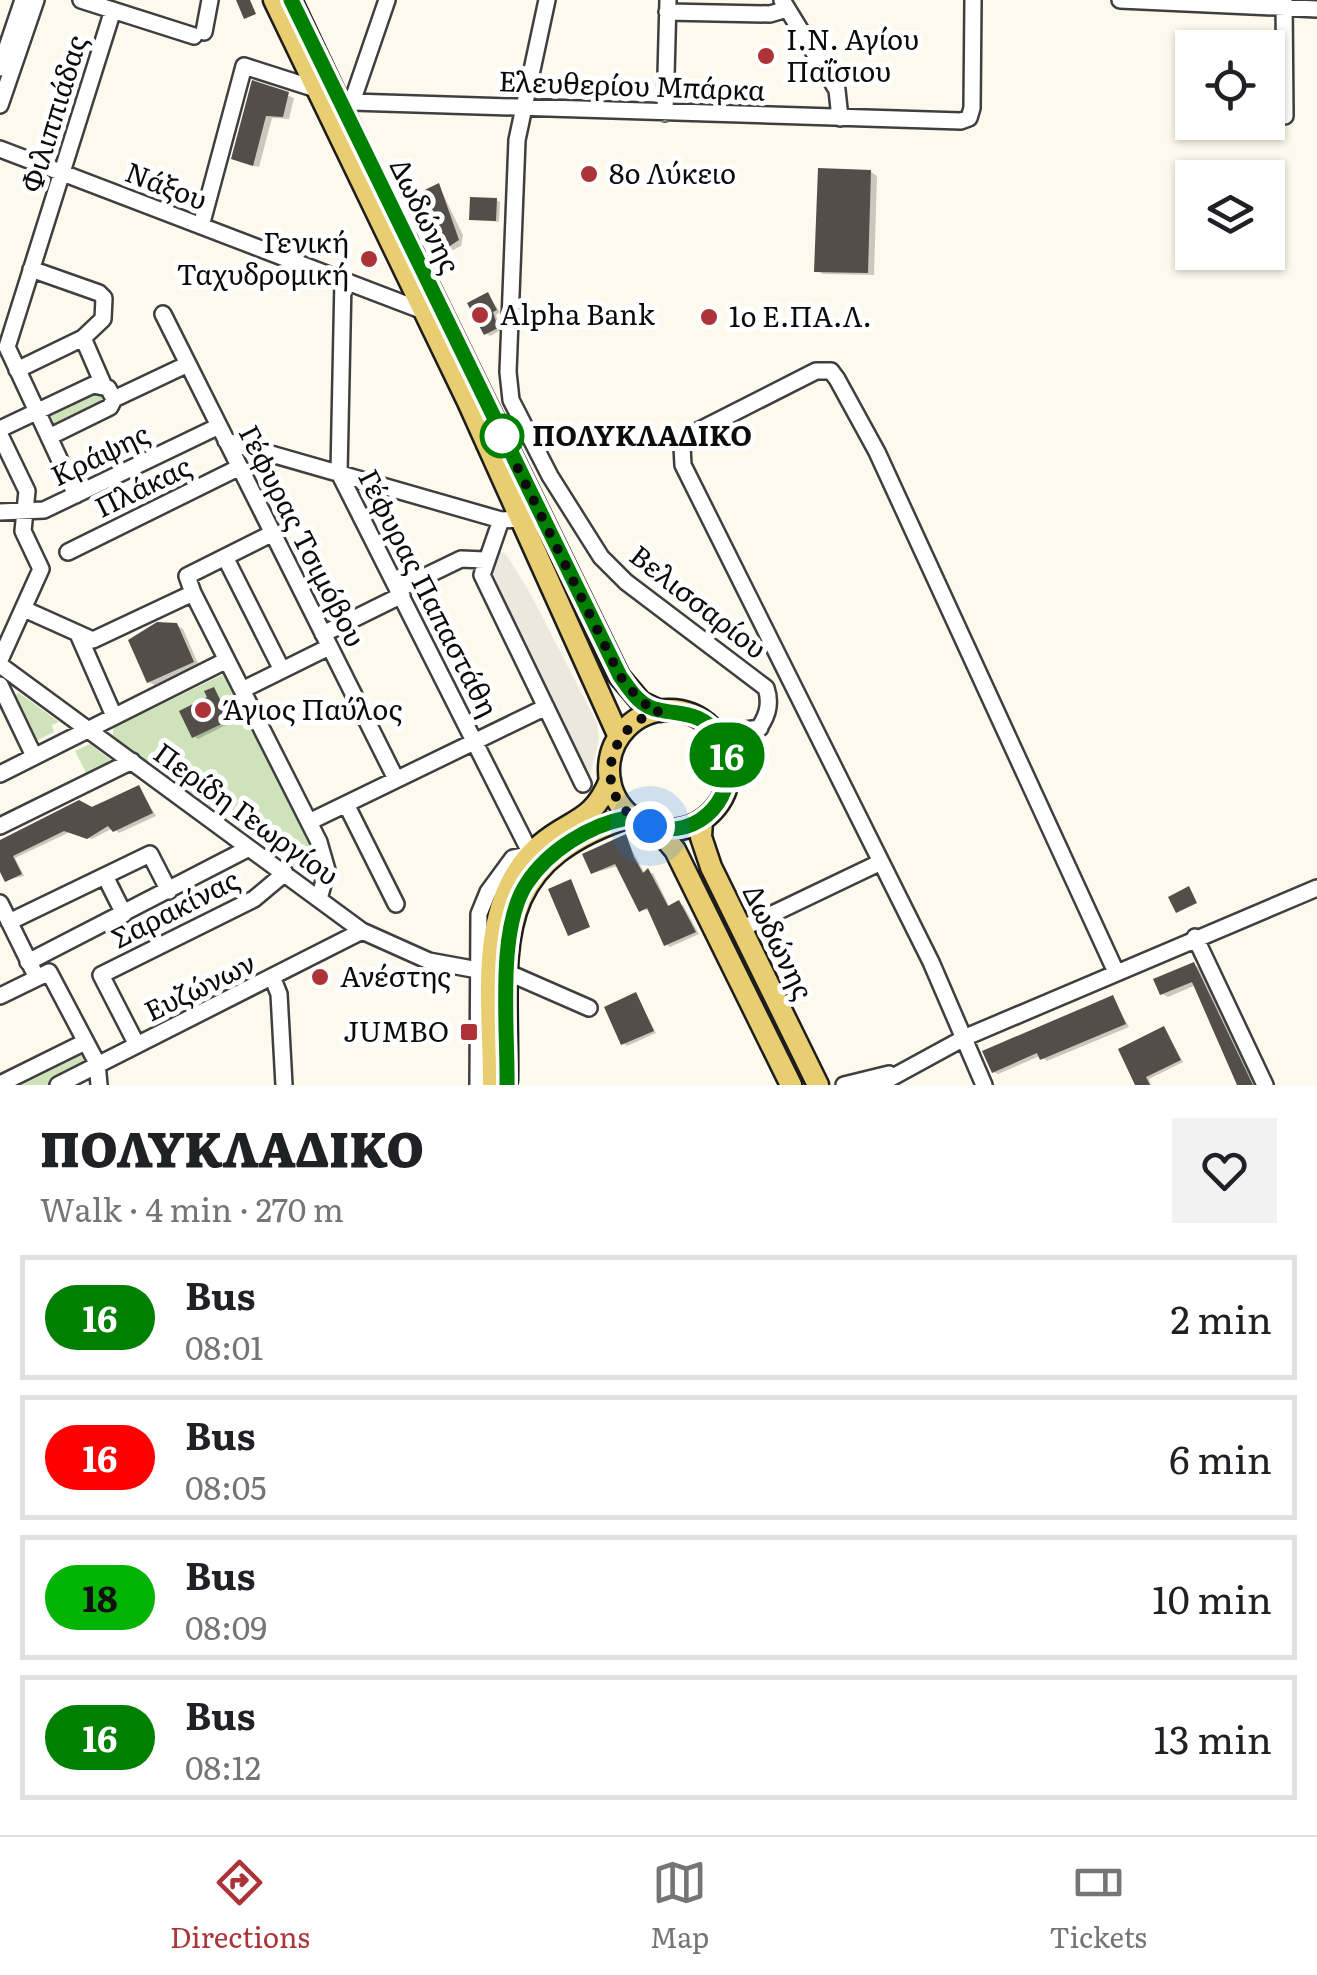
<!DOCTYPE html>
<meta charset="utf-8">
<style>
:root{--surface:#fff;--page:#f2f2f2;--text:#202124;--muted:#757577;--line:#e0e0e0;--accent:#ac3438}
body{margin:0;font-family:Literata,serif;background:var(--page);color:var(--text);height:100vh;display:flex;flex-direction:column;font-size:38px;white-space:nowrap}
*{box-sizing:border-box;margin:0}
p{font-size:32px;color:var(--muted)}
.icon{flex:none;width:55px;height:55px;fill:none;stroke:currentColor;stroke-width:2;stroke-linecap:round;stroke-linejoin:round}
.map{position:relative;height:1085px;overflow:hidden}
.panel{display:flex;flex-direction:column;background:var(--surface);flex:1}
.panel>*{flex:none}
.badge{padding:0 20px;border-radius:32px;font-size:35px;line-height:65px}
.tools{position:absolute;left:1175px;top:30px;display:grid;gap:20px}
.tools a{display:grid;place-items:center;width:110px;height:110px;border-radius:0px;background:var(--surface);box-shadow:0 2px 8px #0004;font-size:50px}
.you{position:absolute;width:50px;height:50px;margin:-25px;border:8px solid #fff;border-radius:50%;background:#1a73e8;box-shadow:0 0 0 15px #1a73e833}
.map>.badge{position:absolute;translate:-50% -50%;box-shadow:0 0 0 5px #fff}
.round{display:grid;place-items:center;flex:none;width:105px;height:105px;border-radius:0px;background:var(--page)}
.overview{display:flex;align-items:center;justify-content:space-between;height:170px;padding:0 40px}
h1{font-size:48px;font-weight:800;line-height:75px}
ul{padding:0;list-style:none}
li{display:flex;align-items:center;gap:30px;height:125px;margin:0 20px 15px;padding:0 20px;border:5px solid var(--line);border-radius:0px}
li div{flex:1}
li b{display:block;font-size:38px}
li em{font-style:normal}
li .badge{min-width:110px;font-weight:700;text-align:center}
.tabs{display:flex;justify-content:space-around;align-items:center;height:140px;border-top:2px solid var(--line);background:var(--surface);font-size:28px;color:var(--muted)}
.tabs a{display:grid;justify-items:center;gap:5px}
.tabs .selected{color:var(--accent)}
.map>svg:first-child{display:block}
</style>
<div class="map">
<svg width="1317" height="1085" viewBox="0 0 1317 1085">
<rect width="100%" height="100%" fill="#fdfaed"/>
<path fill="#cfe3bb" d="M87,392h17l6,11 -52,25 -7,-2 -7,-11z
M226,673l91,186v15l-10,1 -195,-138 2,-10z
M19,693l40,29 -7,3 2,7 -20,10 -22,-46z
M90,744l27,21 -28,14 -14,-28z
M80,1050l8,16 -39,19h-42z"/>
<path fill="#ece8dd" d="M493,549l13,5 24,39 67,130 2,16 -11,45 -103,-212z"/>
<path fill="#0003" d="M254,83l40,15 -5,21 -17,-1 -13,49 -19,-5z
M871,172l6,4 -3,99 -51,-1 -6,-4z
M439,186l24,49 -2,11 -16,8 -4,-3z
M496,200l4,2 -1,20 -28,-3z
M488,295l12,17 -4,3 5,15 -11,6 -4,-3z
M176,625l7,4 16,37 -44,19 -7,-3z
M214,690l18,32 -34,17 -4,-3z
M139,788l17,28 -37,17 -6,-5 -21,11 -22,-7 -55,26 9,18 -17,4 -7,-13v-25z
M625,837l20,37 8,-1 17,35 13,-3 16,29 -29,13 -4,-3 -15,-34h-10l-23,-44 -25,7z
M1194,965l7,4 56,116h-17l-44,-100 -28,12 -6,-3z
M636,995l20,38 -29,13 -4,-3z
M1113,998l16,29 -82,34 -7,-5 -42,18 -5,-2z
M1164,1029l19,33 -34,17 2,6h-14z"/>
<path fill="#534e4a" d="M236,0h14l6,14 -12,5z
M252,80l37,12 -6,25 -17,-1 -13,50 -22,-7z
M818,168l53,2 -3,103 -54,-1z
M439,183l20,57 -20,13 -31,-55z
M470,197l27,1 -1,23 -27,-1z
M488,292l9,18 -4,2 5,16 -14,7 -17,-32z
M157,622l20,1 17,39 -47,21 -19,-43z
M214,687l16,33 -38,18 -13,-27 28,-14 -3,-6z
M139,785l14,28 -40,19 -5,-6 -21,13 -23,-8 -51,25 9,18 -17,8 -5,-10v-32l79,-40 13,7z
M626,834l8,23 9,16 5,-5 20,38 11,-6 17,32 -32,14 -17,-38 -8,4 -24,-48 -24,10 -9,-20z
M571,879l19,48 -22,9 -20,-47z
M1189,886l8,17 -21,10 -8,-16z
M1194,962l59,123h-16l-45,-103 -32,13 -7,-16z
M636,992l18,39 -33,14 -17,-38z
M1113,995l13,29 -86,36 -3,-7 -45,20 -10,-22z
M1164,1026l17,34 -35,17 4,8h-15l-17,-36z"/>
<g fill="none" stroke-linecap="round" stroke-linejoin="round">
<defs>
<path id="minor" d="M81,0l113,36
M387,0l-35,102 609,19 8,-3 3,-10 1,-108
M547,0l-30,140 -9,232 3,28 39,76 51,81 25,25 140,106c11,32 -18,51 -38,72
M782,0l55,90 3,28
M1120,0l197,9
M1284,0l1,116
M667,12l103,2 17,-5
M204,32l6,-32
M0,68l23,-68
M0,105l36,-105
M665,113l3,-113
M0,149l426,163
M201,226l43,-160 72,23
M343,280l-4,193 192,381 -18,4 -25,34 -9,22 -1,171
M163,314l233,465
M83,338l20,46
M17,370l66,-32 20,-19 1,-21 -5,-5 -68,-24
M114,399l74,-35
M0,429l93,-44 15,3 6,11 -4,8 -61,30
M0,435l27,56 -4,40 18,38 -41,91
M226,441l275,79
M76,495l-69,-148 106,-337
M0,512l44,-2 175,-84
M522,519l-21,1 -19,55 101,209
M68,552l172,-85
M225,557l57,113
M399,589l62,-30 24,1
M193,593l126,249 8,28 -8,29
M24,609l69,31 100,-47 -6,-17 86,-43
M78,634l36,82
M323,634l79,-39
M0,665l362,266 67,30 49,9
M0,685l34,71
M242,690l87,-43
M716,734l44,-6
M0,774l227,-114
M346,804l50,100
M309,822l237,-115
M0,826l132,-65
M105,876l19,38
M0,903l37,75 12,-6 48,91 2,22
M9,922l141,-68 19,37
M741,929l140,-67
M1195,937l70,148
M28,962l221,-114
M509,973l80,35
M273,979l6,15 5,91
M0,996l37,-18
M137,1045l-36,-70 153,-76 31,-26
M0,1084l85,-42
M58,1085l304,-154
M844,1085l45,-11
M878,1085l88,-48 351,-149
M984,1085l-53,-123 -248,-497 -1,-19 6,-10 128,-65h15l6,8 40,73 239,520"/>
<path id="major" d="M274,0l194,402 151,335
M291,0l68,144
M405,237l214,439 22,26 19,9
M609 770a60 60 0 1 1 120 0a60 60 0 1 1-120 0Z
M702,820l-1,17 10,30 107,218
M656,828l19,22 116,235
M507,1080c2,-130 -24,-216 125,-264
M493,1085c1,-78 -19,-182 47,-240 31,-27 52,-21 70,-65"/>
</defs>
<use href="#minor" stroke="#3f3f3f" stroke-width="20"/>
<use href="#major" stroke="#1d1d1d" stroke-width="25"/>
<use href="#minor" stroke="#fff" stroke-width="15"/>
<use href="#major" stroke="#e9ce71" stroke-width="20"/>
</g>
<g fill="none" stroke-linecap="round" stroke-linejoin="round">
<defs>
<path id="line" d="M291,0l329,676c10,14 20,31 39,34 24,5 44,2 59,26 27,39 -2,93 -49,93 -15,0 -31,-13 -42,-11 -38,7 -79,33 -100,65 -31,46 -19,147 -20,202"/>
</defs>
<use href="#line" stroke="#fff" stroke-width="22"/>
<use href="#line" stroke="#008000" stroke-width="15"/>
<path stroke="#0c0c0c" stroke-width="10" stroke-dasharray="0 18" d="M502,436l118,240 21,26 19,9c-58,15 -70,93 -10,115"/>
</g>
<g fill="#ac3438" stroke="#fff" stroke-width="4">
<circle cx="766" cy="56" r="10"/>
<circle cx="589" cy="174" r="10"/>
<circle cx="369" cy="259" r="10"/>
<circle cx="480" cy="315" r="10"/>
<circle cx="709" cy="317" r="10"/>
<circle cx="203" cy="710" r="10"/>
<circle cx="320" cy="977" r="10"/>
<rect x="459" y="1022" width="20" height="20" rx="5"/>
</g>
<circle fill="#fff" stroke="#008000" stroke-width="5" cx="502" cy="436" r="20"/>
<g text-anchor="middle" stroke-width="10" stroke-linejoin="round" paint-order="stroke">
<g font-size="28" fill="#0c0c0c" stroke="#fff" text-anchor="start">
<text x="786" y="50">Ι.Ν. Αγίου<tspan x="786" dy="32">Παΐσιου</tspan></text>
<text x="609" y="184">8ο Λύκειο</text>
<text x="349" y="253" text-anchor="end">Γενική<tspan x="349" dy="32">Ταχυδρομική</tspan></text>
<text x="500" y="325">Alpha Bank</text>
<text x="729" y="327">1ο Ε.ΠΑ.Λ.</text>
<text x="223" y="720">Άγιος Παύλος</text>
<text x="340" y="987">Ανέστης</text>
<text x="449" y="1042" text-anchor="end">JUMBO</text>
</g>
<g font-size="28" fill="#0c0c0c" stroke="#fff">
<text transform="translate(632 86) rotate(2)" y="10">Ελευθερίου Μπάρκα</text>
<text transform="translate(54 114) rotate(-73)" y="10">Φιλιππιάδας</text>
<text transform="translate(166 186) rotate(21)" y="10">Νάξου</text>
<text transform="translate(425 216) rotate(64)" y="10">Δωδώνης</text>
<text transform="translate(100 455) rotate(-26)" y="10">Κράψης</text>
<text transform="translate(143 487) rotate(-26)" y="10">Πλάκας</text>
<text transform="translate(302 536) rotate(63)" y="10">Γέφυρας Τσιμόβου</text>
<text transform="translate(428 593) rotate(63)" y="10">Γέφυρας Παπαστάθη</text>
<text transform="translate(698 602) rotate(38)" y="10">Βελισσαρίου</text>
<text transform="translate(246 814) rotate(36)" y="10">Περίδη Γεωργίου</text>
<text transform="translate(175 909) rotate(-27)" y="10">Σαρακίνας</text>
<text transform="translate(778 942) rotate(64)" y="10">Δωδώνης</text>
<text transform="translate(200 987) rotate(-26)" y="10">Ευζώνων</text>
</g>
<g font-size="28" font-weight="bold" fill="#0c0c0c" stroke="#fff" text-anchor="start">
<text x="532" y="446">ΠΟΛΥΚΛΑΔΙΚΟ</text>
</g>
</g>
</svg>
<div class="tools">
<a><svg class="icon" aria-label="locate" viewBox="0 0 24 24"><circle cx="12" cy="12" r="6"/><path d="M12 2v4M12 18v4M2 12h4M18 12h4"/></svg></a>
<a><svg class="icon" aria-label="layers" viewBox="0 0 24 24"><path d="M12 4l9 5-9 5-9-5zM3 14l9 5 9-5"/></svg></a>
</div>
<div class="you" style="left:650px;top:826px"></div>
<b class="badge" style="left:727px;top:755px;background:#008000;color:#fff">16</b>
</div>
<section class="panel">
<div class="overview"><div><h1>ΠΟΛΥΚΛΑΔΙΚΟ</h1><p>Walk · 4 min · 270 m</p></div><a class="round"><svg class="icon" aria-label="heart" viewBox="0 0 24 24"><path d="M12 20l-8-8c-3-5 5-10 8-4 3-6 11-1 8 4z"/></svg></a></div>
<ul>
<li><span class="badge" style="background:#008000;color:#fff">16</span><div><b>Bus</b><p>08:01</p></div><em>2 min</em></li>
<li><span class="badge" style="background:#f00;color:#fff">16</span><div><b>Bus</b><p>08:05</p></div><em>6 min</em></li>
<li><span class="badge" style="background:#04b404;color:#111">18</span><div><b>Bus</b><p>08:09</p></div><em>10 min</em></li>
<li><span class="badge" style="background:#008000;color:#fff">16</span><div><b>Bus</b><p>08:12</p></div><em>13 min</em></li>
</ul>
</section>
<nav class="tabs">
<a class="selected"><svg class="icon" aria-label="directions" viewBox="0 0 24 24"><path d="M12 3l9 9-9 9-9-9zM9 14v-3h6M13 9l2 2-2 2"/></svg>Directions</a>
<a><svg class="icon" aria-label="map" viewBox="0 0 24 24"><path d="M3 6l6-2 6 2 6-2v14l-6 2-6-2-6 2zM9 4v14M15 6v14"/></svg>Map</a>
<a><svg class="icon" aria-label="tickets" viewBox="0 0 24 24"><path d="M3 7h18v10H3zM15 7v10"/></svg>Tickets</a>
</nav>
